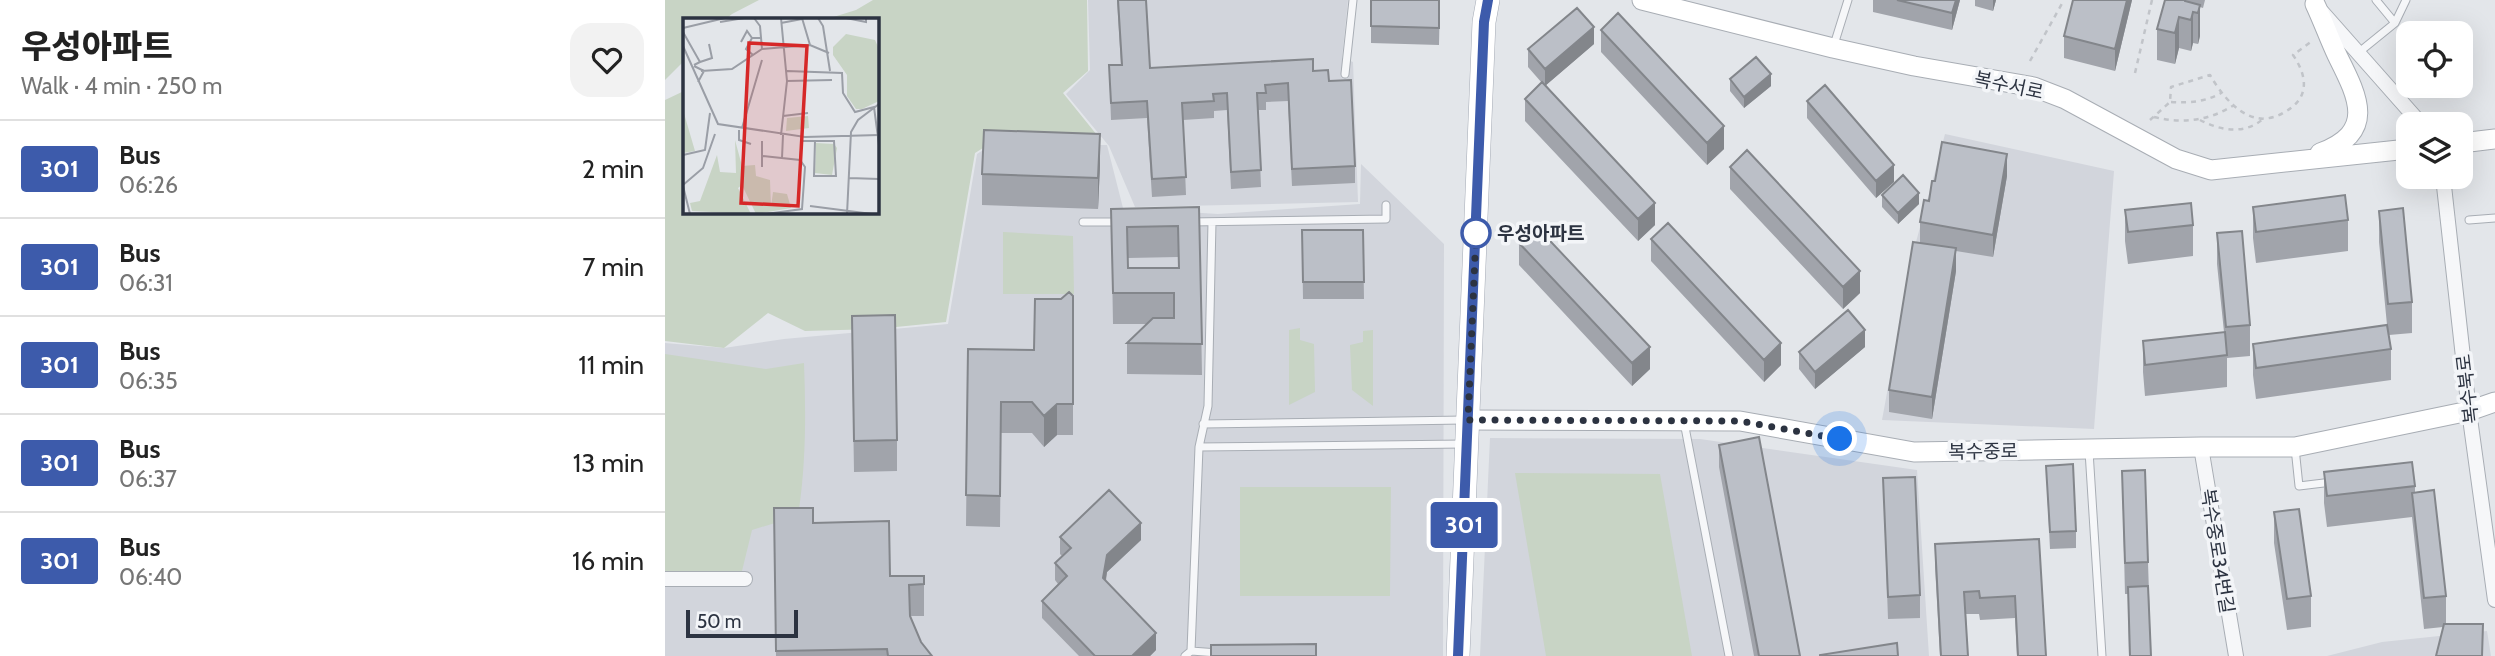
<!DOCTYPE html>
<meta charset="utf-8">
<style>
:root{--surface:#fff;--page:#f2f2f2;--text:#222;--muted:#767676;--line:#e0e0e0}
body{margin:0;font-family:Cabin,"Noto Sans KR",sans-serif;background:var(--page);color:var(--text);height:100vh;display:flex;flex-direction:column;font-size:26px;white-space:nowrap}
*{box-sizing:border-box;margin:0}
p{font-size:23px;color:var(--muted)}
.icon{flex:none;width:38px;height:38px;fill:none;stroke:currentColor;stroke-width:2;stroke-linecap:round;stroke-linejoin:round}
.map{position:relative;flex:1;overflow:hidden}
.sheet{display:flex;flex-direction:column;background:var(--surface);width:665px}
.sheet>*{flex:none}
.badge{padding:0 14px;border-radius:5px;font-size:24px;line-height:46px}
.controls{position:absolute;left:1731px;top:21px;display:grid;gap:14px}
.controls a{display:grid;place-items:center;width:77px;height:77px;border-radius:14px;background:var(--surface);box-shadow:0 7px 28px #0002;font-size:35px}
.scale{position:absolute;left:21px;bottom:18px;width:112px;box-sizing:border-box;padding-left:7px;border:4px solid #2c3341;border-top:0;font-size:19px;line-height:24px;white-space:nowrap;color:#2c3341;-webkit-text-stroke:5px #f3f5f8;paint-order:stroke}
.you{position:absolute;width:35px;height:35px;margin:-18px;border:5px solid #fff;border-radius:50%;background:#1a73e8;box-shadow:0 0 0 10px #1a73e833}
.map>.badge{position:absolute;translate:-50% -50%;box-shadow:0 0 0 4px #fff}
.round{display:grid;place-items:center;flex:none;width:74px;height:74px;border-radius:21px;background:var(--page)}
.overview{display:flex;align-items:center;justify-content:space-between;height:119px;padding:0 21px}
h1{font-size:33px;font-weight:800;line-height:52px}
ul{padding:0;list-style:none}
li{display:flex;align-items:center;gap:21px;height:98px;padding:0 21px;border-top:2px solid var(--line)}
li div{flex:1}
li b{display:block;font-size:26px}
li em{font-style:normal}
li .badge{min-width:77px;font-weight:700;text-align:center}
main{display:flex;flex:1;min-height:0}
.map>svg:first-child{display:block}
</style>
<main>
<section class="sheet">
<div class="overview"><div><h1>우성아파트</h1><p>Walk · 4 min · 250 m</p></div><a class="round"><svg class="icon" aria-label="heart" viewBox="0 0 24 24"><path d="M12 20l-8-8c-3-5 5-10 8-4 3-6 11-1 8 4z"/></svg></a></div>
<ul>
<li><span class="badge" style="background:#3d5bab;color:#fff">301</span><div><b>Bus</b><p>06:26</p></div><em>2 min</em></li>
<li><span class="badge" style="background:#3d5bab;color:#fff">301</span><div><b>Bus</b><p>06:31</p></div><em>7 min</em></li>
<li><span class="badge" style="background:#3d5bab;color:#fff">301</span><div><b>Bus</b><p>06:35</p></div><em>11 min</em></li>
<li><span class="badge" style="background:#3d5bab;color:#fff">301</span><div><b>Bus</b><p>06:37</p></div><em>13 min</em></li>
<li><span class="badge" style="background:#3d5bab;color:#fff">301</span><div><b>Bus</b><p>06:40</p></div><em>16 min</em></li>
</ul>
</section>
<div class="map">
<svg width="1830" height="656" viewBox="0 0 1830 656">
<rect width="100%" height="100%" fill="#e3e6ea"/>
<path fill="#d2d5dc" d="M423,0h260l-6,58 11,4 5,140 -223,5 -26,-61 -43,-52 24,-24z
M1280,134l169,37 -20,258 -212,-9 30,-163z
M326,145h116l16,63 95,6 142,-10 1,-40 83,80 -1,412h-778v-313l59,5 60,-9 164,-15 29,-170z
M825,438l210,1 217,31 12,186h-449z
M1822,631l4,25h-164l55,-14z"/>
<path fill="#c8d4c5" d="M0,0h94l-27,14 -6,5h-42v42l-19,19z
M208,0h214l1,71 -25,22 38,47 -110,3 -16,10 -29,169 -70,7 -71,2 -37,-18 -44,35 -59,-7v-241l19,-9v121h193v-193h-50l29,-9z
M338,232l70,4 1,58h-71z
M635,328v12l14,4 1,48 -26,13v-75z
M708,330v76l-21,-16 -2,-45 13,-3v-11z
M0,354l101,15 38,-6c2,52 2,102 -6,153l-46,14 -10,41 -77,1z
M850,473l145,1 32,182h-146z
M575,487h151l-1,109h-150z"/>
<g fill="none" stroke-linecap="round" stroke-linejoin="round">
<defs>
<path id="lane" d="M1711,0l19,23
M1168,48l15,-48
M1693,53l37,-30 11,-23
M680,74l8,-74
M1804,220l26,-2
M418,222h36
M525,222l196,-3v-14
M1019,422l45,234
M538,424l261,-4
M534,447l265,-3
M1630,448l4,38 33,-4
M1424,451l13,205
M526,651l27,2
M520,656l6,-5 8,-204 9,-41 4,-184"/>
<path id="street" d="M1657,12l99,112
M1778,177l26,234 26,189
M1536,447l35,209
M0,579h80"/>
<path id="secondary" d="M977,0l191,48 81,18 120,21 31,12 111,60 35,11 197,-21
M1650,4c8,17 14,34 22,51 21,42 40,77 -17,98
M1796,143l34,-4
M803,420l272,1 174,31 287,-5h94l174,-36 26,-9"/>
<path id="primary" d="M793,656l26,-634 4,-22"/>
</defs>
<use href="#lane" stroke="#a8adb4" stroke-width="9"/>
<use href="#street" stroke="#a8adb4" stroke-width="16"/>
<use href="#secondary" stroke="#a8adb4" stroke-width="21"/>
<use href="#primary" stroke="#a4aab5" stroke-width="24"/>
<path stroke="#c1c4c9" stroke-width="2.5" stroke-dasharray="5 5" stroke-linecap="butt" d="M1365,61l34,-61
M1470,73l17,-73
M1506,102c19,1 34,0 50,-9
M1489,117c28,7 55,4 80,-12
M1485,120l20,-18 1,-15 39,-12c10,17 26,39 47,43 8,2 20,-1 26,-5 27,-14 25,-36 10,-58l19,-14
M1535,120c21,11 46,15 64,-2"/>
<use href="#lane" stroke="#f6f7f9" stroke-width="7"/>
<use href="#street" stroke="#f6f7f9" stroke-width="14"/>
<use href="#secondary" stroke="#fff" stroke-width="19"/>
<use href="#primary" stroke="#fff" stroke-width="23"/>
</g>
<path fill="#a1a4ab" fill-rule="evenodd" d="M452,0h29l4,68 163,3 16,10 26,85v17l-63,3 -4,-85 -22,1v8h-8l3,77 -30,2 -4,-79 -13,1v7l-31,2 3,75 -34,2 -5,-79 -36,2 -2,-55h12z
M706,0h69l-1,45 -68,-2z
M1208,0h87l-8,30 -79,-18z
M1310,0h21l-3,11 -18,-5z
M1408,0h59l-17,71 -51,-13v-22z
M1500,0h40l-2,8 -3,-1v29l-2,8 -5,-1 -2,8 -12,-3 -4,16 -18,-4v-31z
M936,30l123,119 -17,16 -106,-113z
M929,44l-48,41 109,140 -17,16 -113,-120v-22l17,-16 -14,-16v-18z
M1065,79l41,7 -27,22 -14,-17z
M1142,101l87,81 -18,16 -69,-80z
M435,165l-2,44 -116,-4v-31z
M1065,167l130,126 -17,16 -113,-120z
M1342,176l-14,81 -37,-6v20l-24,148 -43,-7v-22l31,-147v-21l15,-41z
M1217,195l37,9 -21,20 -16,-17z
M534,207l3,168 -75,-1v-31l20,-19h-34l-2,-115zM513,257v11h-50v-10z
M1588,207l95,13v31l-92,12 -3,-25z
M1460,210l68,15v31l-65,8 -3,-23z
M1714,211l33,91v31l-23,2 2,14v31l-135,19 -3,-24v-31l134,-19 -8,-83z
M637,230h61l1,69h-61z
M1552,233l33,92v31l-23,2v29l-82,9 -2,-24v-31l81,-9 -7,-68z
M986,239l130,126 -17,17 -113,-121z
M854,243l131,126 -18,17 -113,-121z
M408,296v139h-16l-13,12 -12,-14h-31l-1,94 -34,-1 2,-177 66,1 27,-51z
M187,347l45,93v31l-43,1z
M1200,347l-50,42 -16,-20v-17z
M1054,445l81,211h-46l-35,-189z
M1381,466l30,65v17l-26,1z
M1457,471l26,91 3,94h-22l-1,-62h-3z
M1659,472l91,14v7l31,103v28h37v32h-47l7,-29 -19,2 -12,-112 -85,10 -3,-24z
M1218,478l37,117v23l-32,1z
M109,508l39,15 77,53h34v40h-14l11,26 11,14h-156z
M1609,512l37,84v31l-24,3 -13,-87z
M395,537l81,3 -34,32 -1,9 50,69 -6,6h-71l-37,-38v-17l16,-17 -3,-4v-17l7,-7 -2,-2z
M1374,539l7,117h-29l-2,-38 -35,2 -1,-6h-13l2,42h-28l-5,-90v-22z"/>
<path fill="#83868b" d="M1291,0h4l-8,30v-17z
M1328,0h3l-3,11z
M1462,0h5l-17,71v-22z
M1535,5v31l-2,8v-31z
M1528,12v31l-2,8v-31z
M1514,17v31l-4,16v-31z
M929,27v17l-49,42v-17z
M1106,74v12l-27,22v-11z
M1059,126v23l-17,16v-22z
M435,134v31l-2,44v-31z
M1342,154v22l-14,81v-22z
M1229,165v17l-18,16v-17z
M1254,193v11l-21,20v-11z
M990,203v22l-17,16v-22z
M1291,248v23l-24,148v-22z
M1195,271v22l-17,16v-22z
M1200,330v17l-50,42v-17z
M1116,343v22l-17,17v-22z
M985,347v22l-18,17v-23z
M392,404v31l-13,12v-31z
M476,523v17l-34,32 -4,23v-17l4,-23z
M491,633v17l-6,6h-18z"/>
<path fill="#bbbfc7" stroke="#83868b" stroke-width="2" fill-rule="evenodd" d="M453,0h28l4,68 163,-9v12l15,-1 1,11 22,-1 4,86 -63,3 -4,-86 -23,2 1,8h-9l4,77 -30,2 -4,-79 -14,1 1,7 -32,2 4,74 -34,2 -5,-78 -36,2 -2,-38h13z
M706,0h68v28l-68,-2z
M1232,0h59l-4,13z
M1408,0h54l-12,49 -51,-13z
M1500,0h20v1l15,4 -2,8 -5,-1 -2,8 -12,-3 -4,16 -18,-4z
M912,8l17,19 -49,42 -17,-20z
M953,13l106,113 -17,17 -106,-113z
M1091,57l15,17 -27,23 -14,-18z
M877,82l113,121 -17,16 -113,-120z
M1160,85l69,80 -18,16 -69,-80z
M319,130l116,4 -2,44 -116,-4z
M1277,142l65,12 -14,81 -73,-13 4,-22 5,1 3,-20h3z
M1082,150l113,121 -17,16 -113,-120z
M1238,175l16,18 -21,20 -16,-18z
M1680,195l3,25 -92,12 -3,-25z
M1526,203l2,22 -65,7 -3,-22z
M534,207l3,137 -75,-1 26,-25h21v-25h-61l-2,-84zM513,226l1,42h-51l-1,-41z
M1738,208l9,94 -24,2 -9,-93z
M1003,223l113,120 -17,17 -113,-121z
M872,227l113,120 -18,16 -113,-120z
M637,230h61l1,52h-61z
M1577,231l8,94 -24,2 -9,-94z
M1248,242l43,6 -24,149 -43,-7z
M404,292l4,4v108h-16l-13,12 -12,-14h-31l-1,94 -34,-1 2,-146 66,1 1,-51h26z
M1183,310l17,20 -50,42 -16,-20z
M230,315l2,125 -43,1 -2,-125z
M1722,325l4,24 -135,19 -3,-24z
M1560,332l2,23 -82,10 -2,-24z
M1094,437l41,219h-41l-40,-211z
M1747,462l3,24 -88,10 -3,-24z
M1408,464l3,67 -26,1 -4,-66z
M1480,470l3,92 -23,1 -3,-92z
M1250,477l5,118 -32,2 -5,-119z
M444,490l32,33 -34,32 -4,23 53,55 -24,23h-37l-53,-55 25,-25 -12,-13 16,-15 -11,-11z
M1769,490l12,106 -22,2 -12,-105z
M109,508h39v15l76,-2 1,55h34v8l-15,1 1,31 11,26 11,14h-44l-1,-7 -111,2z
M1634,509l12,87 -24,3 -13,-87z
M1374,539l7,117h-28l-3,-60 -35,2 -1,-7 -15,1 4,64h-27l-6,-112z
M1483,586l3,70h-21l-2,-69z
M1779,624h39l-1,32h-46z
M1232,643l1,13h-78v-1z
M651,644v12h-105v-11z"/>
<g fill="none" stroke-linecap="round" stroke-linejoin="round">
<defs>
<path id="line" d="M793,656l26,-634 4,-22"/>
</defs>
<use href="#line" stroke="#fff" stroke-width="16"/>
<use href="#line" stroke="#3d5bab" stroke-width="10"/>
<path stroke="#2c3341" stroke-width="7" stroke-dasharray="0 12.6" d="M811,233l-8,187 272,1 100,18"/>
</g>
<circle fill="#fff" stroke="#3d5bab" stroke-width="3.5" cx="811" cy="233" r="14"/>
<g text-anchor="middle" stroke-width="7" stroke-linejoin="round" paint-order="stroke">
<g font-size="19" fill="#2c3341" stroke="#f3f5f8">
<text transform="translate(1344 85) rotate(12)" y="7">복수서로</text>
<text transform="translate(1802 389) rotate(-97)" y="7">복수북로</text>
<text transform="translate(1318 451) rotate(-1)" y="7">복수중로</text>
<text transform="translate(1553 551) rotate(81)" y="7">복수중로34번길</text>
</g>
<g font-size="19" font-weight="bold" fill="#2c3341" stroke="#f3f5f8" text-anchor="start">
<text x="832" y="240">우성아파트</text>
</g>
</g>
<g transform="translate(18 18)">
<rect width="196" height="196" fill="#e3e6ea"/>
<path d="M163,16l29,6 4,9v52l-17,8h-6l-9,-13v-21l-14,-20v-8zM0,92l12,41 -12,2zM125,98l1,12 -23,3 1,-13zM52,122l7,26 13,-1 1,11 14,4 1,27 2,-15 14,2 4,14 -35,6 -14,-29 -4,3 13,26 -59,-3 -2,-8 10,-2 17,-46 3,17 16,1zM133,125l18,1 3,4 -5,27 -17,-2z" fill="#c8d4c5"/>
<path fill="none" stroke="#9a9ea6" stroke-width="2" d="M71,0l6,8 2,23M98,0l6,63 45,-1M119,0l8,27M135,0l5,8 7,45M163,0l20,4v-4M37,4l24,-4M98,5l21,-4M0,10l42,-10M0,14l17,30 -6,3M58,24l6,-11 5,7M0,28l35,78 87,13 74,-2M70,37l-7,-6 6,-11h9M17,44l12,-4 -3,-14M11,48l10,5 -6,11M18,53l31,-2 30,-20 48,-4 19,8M104,53l55,2 1,20 12,19 19,-5 5,38M100,98l25,-3M59,110l20,-68M56,112v10l12,4M98,117l6,-54M79,123v26M0,137l22,-5 5,-37M80,138l37,4 5,7 -3,42 -36,5M99,140l1,-23M117,142l2,-19h32l2,35h-22l1,-35M166,160l30,1M0,167l20,-17 12,-34M0,168l7,28M127,188l62,8M164,196l4,-82 7,-12 21,-16"/>
<path fill="#d62828" fill-opacity="0.15" stroke="#d62828" stroke-width="3.5" d="M66,25l58,3 -9,160 -57,-3z"/>
<rect width="196" height="196" fill="none" stroke="#2c3341" stroke-width="3.5"/>
</g>
</svg>
<div class="controls">
<a><svg class="icon" aria-label="locate" viewBox="0 0 24 24"><circle cx="12" cy="12" r="6"/><path d="M12 2v4M12 18v4M2 12h4M18 12h4"/></svg></a>
<a><svg class="icon" aria-label="layers" viewBox="0 0 24 24"><path d="M12 4l9 5-9 5-9-5zM3 14l9 5 9-5"/></svg></a>
</div>
<div class="scale">50 m</div>
<div class="you" style="left:1175px;top:439px"></div>
<b class="badge" style="left:799px;top:525px;background:#3d5bab;color:#fff">301</b>
</div>
</main>
